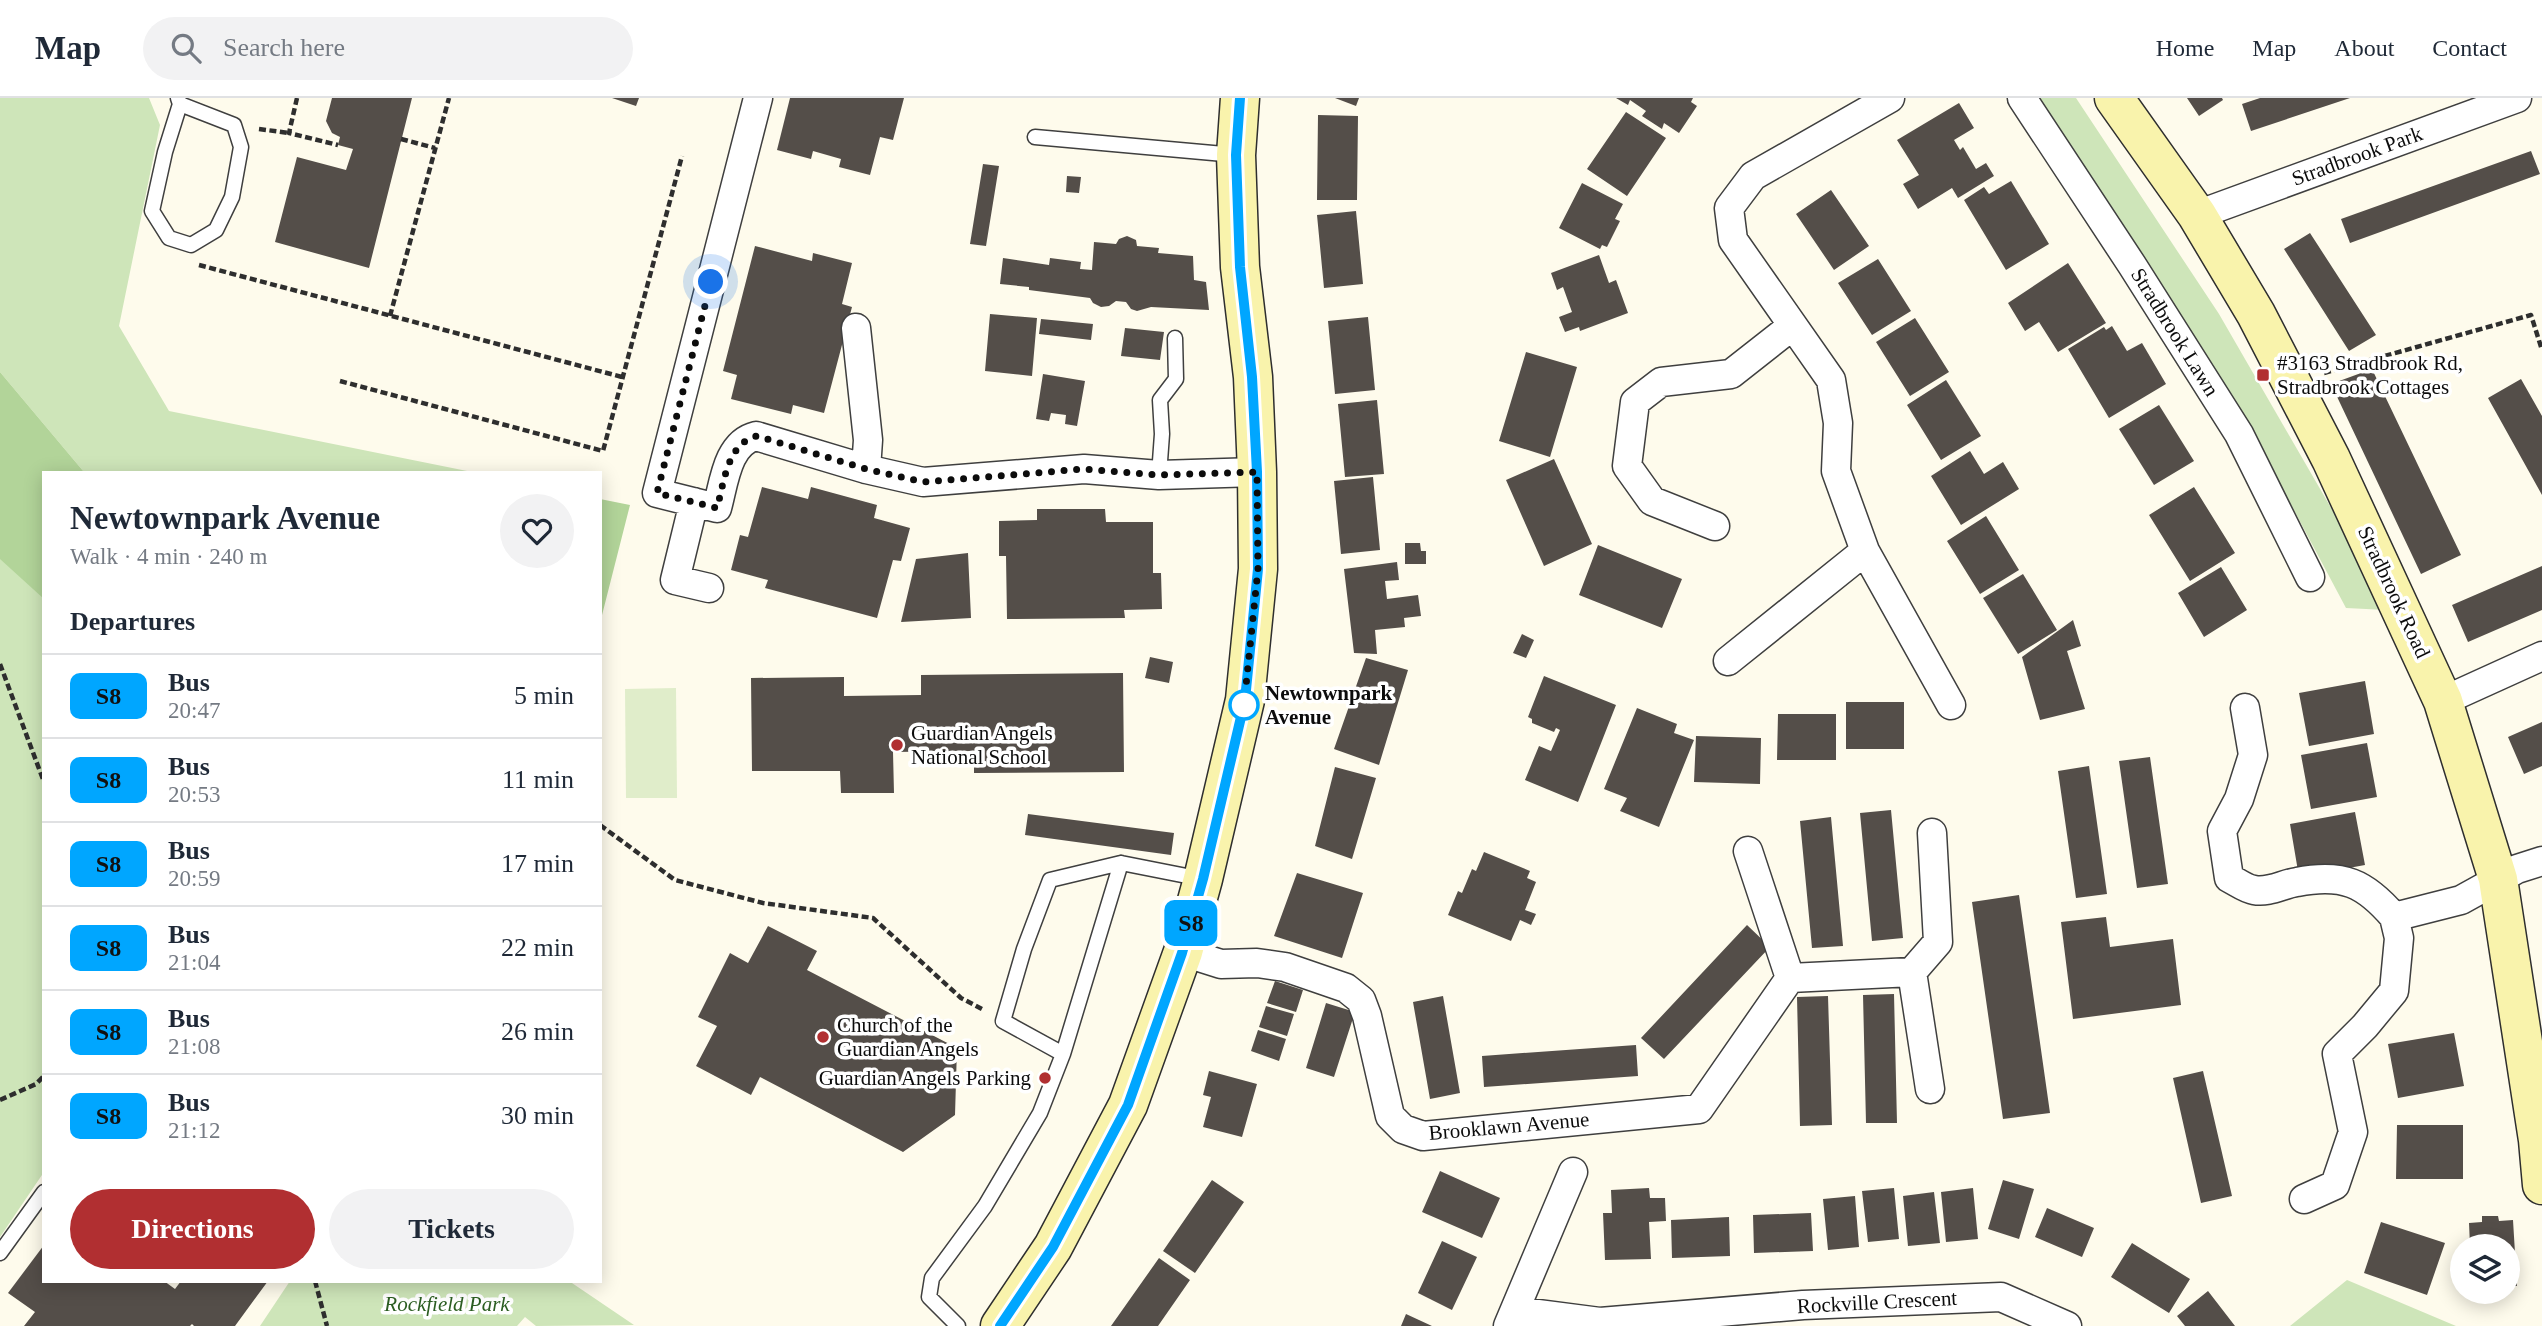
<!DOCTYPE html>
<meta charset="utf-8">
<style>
:root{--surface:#fff;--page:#f2f2f3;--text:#1f2937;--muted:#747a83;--line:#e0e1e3;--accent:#b12f31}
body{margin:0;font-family:"Times New Roman",serif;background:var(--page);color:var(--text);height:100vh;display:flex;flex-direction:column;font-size:26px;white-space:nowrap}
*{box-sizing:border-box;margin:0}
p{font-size:23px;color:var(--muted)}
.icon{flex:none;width:38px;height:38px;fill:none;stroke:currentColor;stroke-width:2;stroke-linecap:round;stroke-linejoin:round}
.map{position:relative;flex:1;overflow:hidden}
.side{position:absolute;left:42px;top:373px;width:560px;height:812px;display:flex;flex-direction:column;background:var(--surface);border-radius:0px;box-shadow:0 4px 18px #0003}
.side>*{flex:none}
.badge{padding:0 14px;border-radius:10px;font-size:24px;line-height:46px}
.fabs{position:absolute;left:2450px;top:1136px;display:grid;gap:14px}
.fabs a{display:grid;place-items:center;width:70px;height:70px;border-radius:50%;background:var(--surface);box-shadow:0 4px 18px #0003;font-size:35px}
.you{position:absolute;width:35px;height:35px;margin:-18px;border:5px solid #fff;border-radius:50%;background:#1a73e8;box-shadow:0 0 0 10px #1a73e833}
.map>.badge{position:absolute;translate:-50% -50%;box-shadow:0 0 0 4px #fff}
h2{padding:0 28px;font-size:26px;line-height:63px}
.round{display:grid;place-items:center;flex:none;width:74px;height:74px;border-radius:37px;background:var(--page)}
.head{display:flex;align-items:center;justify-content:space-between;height:119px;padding:0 28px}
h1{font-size:33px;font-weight:700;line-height:52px}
.primary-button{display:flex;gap:14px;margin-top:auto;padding:14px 28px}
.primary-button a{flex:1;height:80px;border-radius:42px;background:var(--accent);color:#fff;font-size:28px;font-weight:700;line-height:80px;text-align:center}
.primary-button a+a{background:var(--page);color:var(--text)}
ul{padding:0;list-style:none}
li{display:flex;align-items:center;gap:21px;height:84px;padding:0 28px;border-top:2px solid var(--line)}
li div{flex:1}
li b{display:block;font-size:26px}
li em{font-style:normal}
li .badge{min-width:77px;font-weight:700;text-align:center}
header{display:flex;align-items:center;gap:42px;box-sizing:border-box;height:98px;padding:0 35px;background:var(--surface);border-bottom:2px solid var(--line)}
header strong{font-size:33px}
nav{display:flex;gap:38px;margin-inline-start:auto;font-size:24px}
.search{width:490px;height:63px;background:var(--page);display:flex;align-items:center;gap:18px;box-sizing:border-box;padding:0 24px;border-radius:38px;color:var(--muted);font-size:26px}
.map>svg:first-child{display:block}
</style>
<header>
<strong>Map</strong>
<div class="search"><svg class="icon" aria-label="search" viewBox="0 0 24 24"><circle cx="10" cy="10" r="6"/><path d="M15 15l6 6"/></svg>Search here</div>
<nav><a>Home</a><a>Map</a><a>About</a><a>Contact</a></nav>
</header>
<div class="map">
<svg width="2542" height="1228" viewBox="0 0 2542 1228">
<rect width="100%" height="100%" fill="#fefbec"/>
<path fill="#cee5b9" d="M0,0h149l11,27 -41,201 50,85 303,61h-388l-84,-100z
M2037,0h39l143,216 115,199 52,97 -40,-2 -100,-188z
M0,389l44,45v640l-44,65z
M2347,1182l109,46h-166z
M290,1183h279l65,44 -98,1 -11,-9 -8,9h-257z"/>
<path fill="#b2d499" d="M0,274l84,100h-40v127l-44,-40z
M600,401l30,6 -30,118z"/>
<path fill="#e0edca" d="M676,590l1,110h-51l-1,-109z"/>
<path fill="#544e49" d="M332,0h80l-43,170 -94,-26 22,-85 49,13 7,-21 -15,-4 2,-8 -8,-4 -6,-12z
M612,0h27l-3,8z
M790,0h114l-11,42 -13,-3 -10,38 -31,-8 2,-8 -28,-8 -2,8 -34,-9z
M1335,0h24l-3,8z
M1616,0h77l-2,4 6,4 -18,27 -15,-10 -2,6 -20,-13 4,-5 -16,-11 -2,5z
M2187,0h35l1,2 -24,16z
M2260,0h90l-99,33 -9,-27z
M1959,5l15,25 -20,12 6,10 3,-3 13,22 10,-6 8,13 -36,22 -6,-10 -34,21 -15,-25 16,-9 -22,-35z
M1626,14l40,26 -39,58 -40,-27z
M1318,17l40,1 -1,84h-40z
M2531,53l9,23 -190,69 -9,-24z
M983,66l16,2 -13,80 -16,-2z
M1067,78l14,1 -2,16 -13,-1z
M2011,83l38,63 -43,26 -42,-70 20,-13 5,7z
M1582,85l41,21 -8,15 5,2 -13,26 -5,-2 -2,4 -41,-21z
M1831,92l38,56 -35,24 -38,-56z
M1356,113l7,73 -39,4 -7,-73z
M2310,135l66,102 -27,16 -65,-102z
M1127,138l9,4 1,6 22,2 -1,5 35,3 1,24 12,2 3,28 -58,-3 -14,4 -6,-2 -5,-7 -10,-1 -7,5 -8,1 -8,-4 -3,-5 -61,-8v-3l-29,-3 3,-26 46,7 1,-7 31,4 -1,7 12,1 2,-28 22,2 3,-5z
M755,148l57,15 1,-8 39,10 -10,41 10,3 -28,106 -31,-8 -2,9 -60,-15 6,-24 -14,-4z
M1599,157l10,28 7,-3 12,33 -48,18 -1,-4 -14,5 -6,-15 13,-5 -9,-25 -6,3 -6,-17z
M1878,161l33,52 -39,24 -34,-52z
M2068,165l38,60 -48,29 -19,-30 -14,9 -17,-28z
M990,216l47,4 -5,58 -47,-5z
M1368,219l7,73 -40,4 -7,-73z
M1915,220l34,54 -39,24 -34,-54z
M1041,221l52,5 -2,16 -52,-6z
M2112,228l15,25 15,-8 24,41 -57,34 -41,-69 36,-22 2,3z
M1125,230l39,4 -4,28 -39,-4z
M1526,254l51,15 -27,90 -51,-16z
M2372,271l89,186 -40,19 -90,-190z
M1043,276l42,7 -8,45 -12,-2 1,-9 -15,-2 -2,8 -13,-2z
M2521,281l21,37v79l-54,-97z
M1946,282l35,56 -40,24 -34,-55z
M1377,302l7,74 -39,3 -7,-73z
M2159,307l35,56 -40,24 -35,-56z
M1970,353l14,23 19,-12 16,27 -58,36 -30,-49z
M1554,361l38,85 -48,22 -38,-86z
M1373,379l7,73 -39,4 -7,-73z
M762,389l46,12 3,-12 66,18 -3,13 36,10 -9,33 -8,-1 -16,58 -112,-30 3,-8 -37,-10 9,-35 8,2z
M2194,389l41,66 -45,28 -41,-66z
M1037,411h68l1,13h47v51h8l1,36 -38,1 1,8 -118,1 -1,-63h-7v-35l38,-1z
M1986,418l33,54 -39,24 -33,-53z
M1405,445h15l1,8h5v13h-21z
M1598,447l84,34 -20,49 -83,-33z
M968,455l3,65 -70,4 15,-63z
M1397,464l2,18 -14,1 2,18 31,-4 3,21 -17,2 1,9 -30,3 2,24 -23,-1 -10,-84z
M2542,468v44l-74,32 -16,-37z
M2221,469l26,43 -43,27 -26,-44z
M2023,476l34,56 -39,24 -35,-56z
M2073,522l8,26 -14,5 18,58 -45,11 -18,-63z
M1522,536l12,6 -8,18 -13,-5z
M1150,559l23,5 -4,21 -24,-5z
M1366,560l42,12 -29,95 -45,-16z
M1123,575l1,99 -150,1v-22l-81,1 1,41h-53l-1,-22h-88l-1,-93 93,-1v19l77,-1v-20z
M1544,578l72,29 -38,97 -53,-22 14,-34 12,5 9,-21 -4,-2 -2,4 -22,-9v-4l-4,-2z
M2365,583l9,53 -65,12 -10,-53z
M1846,604h58v47h-58z
M1637,610l40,16 -3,9 20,7 -35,87 -39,-16 7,-13 -23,-9z
M1778,616h58v46h-59z
M2542,624v44l-18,8 -16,-37z
M1696,638l65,2 -1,46 -66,-2z
M2367,645l10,54 -66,12 -10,-54z
M2150,659l18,127 -31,4 -18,-127z
M2089,668l18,128 -31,4 -18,-127z
M1335,669l41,11 -24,81 -37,-13z
M1891,712l12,128 -31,3 -12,-128z
M2355,714l10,53 -66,12 -9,-53z
M1028,716l146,19 -3,22 -146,-20z
M1831,719l12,129 -31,2 -12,-127z
M1484,754l46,19 -3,7 9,4 -11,28 11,4 -5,11 -11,-5 -9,21 -63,-26 10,-24 4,2 10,-24 4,2z
M1297,775l66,20 -21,65 -68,-22z
M2019,797l31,218 -47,6 -31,-217z
M2106,819l4,30 63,-8 8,66 -108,14 -12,-97z
M1747,827l23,22 -106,112 -23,-21z
M768,828l49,25 -10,19 150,78 -2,67 -52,37 -143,-75 -9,18 -55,-29 21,-40 -19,-9 32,-64 18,10z
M1275,883l28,9 -7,22 -29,-9z
M1894,896l3,129h-31l-3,-128z
M1443,898l17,97 -30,6 -17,-97z
M1828,898l4,129 -32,1 -3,-129z
M1326,905l29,9 -21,65 -28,-9z
M1266,908l28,8 -7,22 -28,-9z
M1258,932l28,9 -7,22 -28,-10z
M2454,935l10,53 -66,12 -10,-54z
M1636,947l2,31 -154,11 -2,-31z
M1209,973l48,13 -15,53 -39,-10 8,-30 -8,-2z
M2203,973l29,125 -31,7 -28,-125z
M2397,1027h66v54h-67z
M1440,1073l60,27 -18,40 -60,-26z
M1212,1082l32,22 -49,71 -32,-22z
M2003,1082l31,9 -15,50 -31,-10z
M1649,1090l1,10h15l1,23 -17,1 2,37 -46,1 -2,-47h9l-1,-23z
M1894,1090l5,51 -31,3 -6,-51z
M1973,1090l5,51 -32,3 -5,-50z
M1934,1094l6,51 -32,3 -5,-50z
M1855,1098l4,51 -31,3 -5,-51z
M2047,1110l47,20 -12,29 -47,-20z
M1811,1115l2,38 -59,2 -1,-38z
M2482,1118h16l1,5 14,-1 4,66h-9v-40h-38l-1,-23 13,-1z
M1729,1119l1,39 -58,2 -1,-38z
M2381,1124l64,21 -18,52 -63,-22z
M1442,1143l35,16 -25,53 -34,-17z
M2132,1145l58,36 -21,34 -58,-36z
M44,1147v36h120l11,8 6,-8h87l-33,45h-41l-2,-2 -2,2h-166l11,-14 -27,-19z
M1159,1160l31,22 -32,46h-47z
M2208,1193l27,35h-50l-8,-10z
M1406,1216l26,12h-31z"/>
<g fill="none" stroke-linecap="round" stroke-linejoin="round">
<defs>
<path id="lane" d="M178,0l2,6 -15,48 -13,59 17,27 22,7 25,-15 16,-33 9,-50 -7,-22 -54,-21
M1035,39l200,18
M1159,377l3,-41 -2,-34 16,-21 -1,-41
M1063,956l58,-191
M0,1155l44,-61
M958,1228l-29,-29 3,-19 53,-72 55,-93 23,-59 -60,-33 21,-72 26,-69 71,-17 81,16"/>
<path id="street" d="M758,0l-101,395 60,15c7,-25 10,-65 39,-72l110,33 57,13 161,-13 75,6 98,-3
M1890,0l-137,78 -24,32 4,32 98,140 7,43 -2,48 29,80 86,154
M2022,0l110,167 107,169 71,143
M2197,117l320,-117
M856,230l12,112 -2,29
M694,404l-19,78 34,8
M1715,428l-63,-25 -25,-35 8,-64 26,-20 70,-8 61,-48
M1728,563l137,-110
M2443,603l99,-45
M2245,610l8,47 -14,44 -17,32 7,47c8,4 17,11 25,12 15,3 29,-6 43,-8 46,-9 68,1 97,35
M1183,854l38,12 36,-1 28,4 61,21 15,12 6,16 23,100 13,13 20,7 276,-27 91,-131 -42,-127
M1912,874l18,117
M1790,880l122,-6 26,-30 -6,-109
M2304,1101l31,-14 18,-53 -16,-78 28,-28 29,-35 5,-53 -5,-21 67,-17 56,-31 25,-8
M1515,1213l85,11 203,-17 198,-8 66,29
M1508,1228l65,-154"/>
<path id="secondary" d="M2114,0l83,117 59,99 75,145 112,242 55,178 40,261 4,45
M1000,1228l53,-79 75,-142 55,-153 20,-73 42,-179 13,-131 -1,-97 -4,-95 -13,-110 -4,-112 4,-57"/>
</defs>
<use href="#lane" stroke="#3f3f3f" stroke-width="17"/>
<use href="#street" stroke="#3f3f3f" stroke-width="31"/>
<use href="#secondary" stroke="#2e2e2e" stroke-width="41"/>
<path stroke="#2e2e2e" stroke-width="4.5" stroke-dasharray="7 3.5" stroke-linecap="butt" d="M297,0l-8,35 49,12
M259,31l30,4
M401,41l34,9
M199,167l423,112
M390,218l59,-218
M2324,275l207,-58 11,35
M340,283l263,70 79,-295
M0,566l44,118
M600,727l75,55 88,23 110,15 88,80 23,12
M0,1002l36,-16 8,-8
M315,1183l12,45"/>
<use href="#lane" stroke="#fff" stroke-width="14"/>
<use href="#street" stroke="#fff" stroke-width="28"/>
<use href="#secondary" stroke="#f9f3ac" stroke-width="38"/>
</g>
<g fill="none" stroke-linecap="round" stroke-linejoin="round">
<defs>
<path id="line" d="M1000,1228l53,-79 75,-142 54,-152 21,-74 42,-179 13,-131 -1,-97 -5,-95 -12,-110 -4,-112 4,-57"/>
</defs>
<use href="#line" stroke="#fff" stroke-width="16"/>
<use href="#line" stroke="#00a6ff" stroke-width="10"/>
<path stroke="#0c0c0c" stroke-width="7" stroke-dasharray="0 12.6" d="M711,184l-54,211 60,15c7,-25 10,-65 40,-72l109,33 57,13 161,-13 75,6 98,-3 1,97 -14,136"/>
</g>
<g fill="#b12f31" stroke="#fff" stroke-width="2.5">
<rect x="2256" y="270" width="14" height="14" rx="3.5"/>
<circle cx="897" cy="647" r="7"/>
<circle cx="823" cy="939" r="7"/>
<circle cx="1045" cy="980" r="7"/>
</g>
<circle fill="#fff" stroke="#00a6ff" stroke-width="3.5" cx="1244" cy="607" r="14"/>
<g text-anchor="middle" stroke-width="7" stroke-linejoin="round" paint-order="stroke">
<g font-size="21" fill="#0c0c0c" stroke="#fff">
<text transform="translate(2357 58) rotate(-20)" y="7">Stradbrook Park</text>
<text transform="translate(2175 234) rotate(58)" y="7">Stradbrook Lawn</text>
<text transform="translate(2394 494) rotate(65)" y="7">Stradbrook Road</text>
<text transform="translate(1509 1028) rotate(-5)" y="7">Brooklawn Avenue</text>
<text transform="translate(1877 1204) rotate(-3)" y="7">Rockville Crescent</text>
</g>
<g font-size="21" fill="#0c0c0c" stroke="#fff" text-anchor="start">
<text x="2277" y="272">#3163 Stradbrook Rd,<tspan x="2277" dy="24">Stradbrook Cottages</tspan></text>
<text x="911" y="642">Guardian Angels<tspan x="911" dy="24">National School</tspan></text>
<text x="837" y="934">Church of the<tspan x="837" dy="24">Guardian Angels</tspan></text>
<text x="1031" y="987" text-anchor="end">Guardian Angels Parking</text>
</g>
<g font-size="21" font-weight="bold" fill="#0c0c0c" stroke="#fff" text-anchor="start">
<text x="1265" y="602">Newtownpark<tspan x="1265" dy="24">Avenue</tspan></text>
</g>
<g font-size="21" font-style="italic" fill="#2c5e22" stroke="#fff">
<text x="447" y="1213">Rockfield Park</text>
</g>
</g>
</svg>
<div class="fabs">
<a><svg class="icon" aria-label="layers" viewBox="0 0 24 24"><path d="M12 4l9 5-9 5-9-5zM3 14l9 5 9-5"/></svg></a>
</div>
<div class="you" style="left:711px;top:184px"></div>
<b class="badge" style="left:1191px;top:825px;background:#00a6ff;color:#111">S8</b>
<section class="side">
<div class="head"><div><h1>Newtownpark Avenue</h1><p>Walk · 4 min · 240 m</p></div><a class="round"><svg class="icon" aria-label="heart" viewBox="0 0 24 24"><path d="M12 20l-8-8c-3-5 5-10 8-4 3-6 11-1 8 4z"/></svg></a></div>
<h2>Departures</h2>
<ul>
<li><span class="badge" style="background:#00a6ff;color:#111">S8</span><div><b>Bus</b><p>20:47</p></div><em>5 min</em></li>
<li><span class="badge" style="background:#00a6ff;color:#111">S8</span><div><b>Bus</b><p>20:53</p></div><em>11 min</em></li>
<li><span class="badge" style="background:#00a6ff;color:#111">S8</span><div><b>Bus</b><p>20:59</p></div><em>17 min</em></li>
<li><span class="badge" style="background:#00a6ff;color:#111">S8</span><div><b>Bus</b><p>21:04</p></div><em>22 min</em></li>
<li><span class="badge" style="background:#00a6ff;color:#111">S8</span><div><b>Bus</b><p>21:08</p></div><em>26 min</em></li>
<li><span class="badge" style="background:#00a6ff;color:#111">S8</span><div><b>Bus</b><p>21:12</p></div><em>30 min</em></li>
</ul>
<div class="primary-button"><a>Directions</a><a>Tickets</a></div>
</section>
</div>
